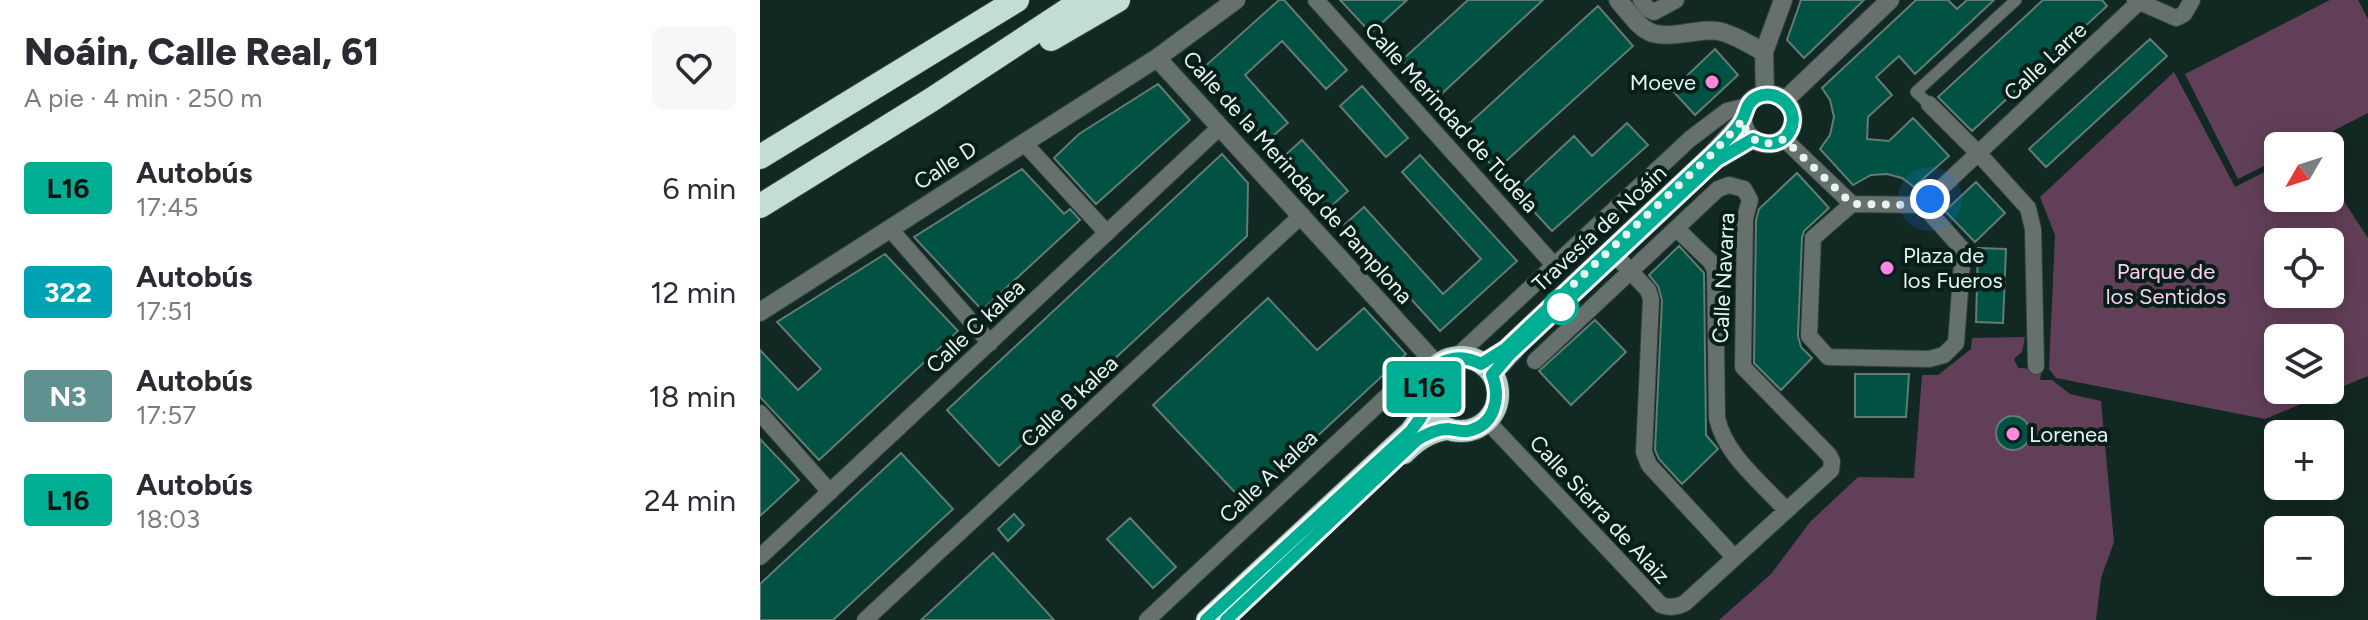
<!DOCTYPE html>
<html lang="es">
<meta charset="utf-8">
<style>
:root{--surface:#fff;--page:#f7f7f7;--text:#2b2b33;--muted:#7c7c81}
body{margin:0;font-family:Figtree,sans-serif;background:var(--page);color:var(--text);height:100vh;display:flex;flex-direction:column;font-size:30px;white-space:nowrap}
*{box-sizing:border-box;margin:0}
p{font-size:26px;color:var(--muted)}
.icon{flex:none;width:44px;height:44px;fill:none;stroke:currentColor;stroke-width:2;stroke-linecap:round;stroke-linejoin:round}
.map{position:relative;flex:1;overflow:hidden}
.drawer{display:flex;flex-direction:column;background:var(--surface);width:760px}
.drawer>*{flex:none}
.badge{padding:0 16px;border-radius:6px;font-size:28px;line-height:52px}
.needle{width:52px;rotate:231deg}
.controls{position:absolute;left:1504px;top:132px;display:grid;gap:16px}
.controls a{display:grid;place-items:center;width:80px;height:80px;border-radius:12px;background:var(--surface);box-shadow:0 4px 20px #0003;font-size:40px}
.you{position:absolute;width:40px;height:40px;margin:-20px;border:6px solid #fff;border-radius:50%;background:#1a73e8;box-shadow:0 0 0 12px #1a73e833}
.map>.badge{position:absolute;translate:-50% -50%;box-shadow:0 0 0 4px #fff}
.round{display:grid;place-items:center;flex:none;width:84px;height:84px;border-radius:12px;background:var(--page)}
.overview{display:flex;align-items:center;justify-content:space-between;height:136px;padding:0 24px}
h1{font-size:38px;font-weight:800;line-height:60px}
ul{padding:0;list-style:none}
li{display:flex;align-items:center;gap:24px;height:104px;padding:0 24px}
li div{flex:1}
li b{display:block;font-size:30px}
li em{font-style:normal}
li .badge{min-width:88px;font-weight:700;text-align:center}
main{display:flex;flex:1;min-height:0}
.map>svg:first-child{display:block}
</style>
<main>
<section class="drawer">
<div class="overview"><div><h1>Noáin, Calle Real, 61</h1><p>A pie · 4 min · 250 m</p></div><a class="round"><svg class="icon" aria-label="heart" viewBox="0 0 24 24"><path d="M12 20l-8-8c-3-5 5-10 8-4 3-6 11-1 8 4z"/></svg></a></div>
<ul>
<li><span class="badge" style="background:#00af93;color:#111">L16</span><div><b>Autobús</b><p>17:45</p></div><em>6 min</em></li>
<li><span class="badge" style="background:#00a3b4;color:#fff">322</span><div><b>Autobús</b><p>17:51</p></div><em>12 min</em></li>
<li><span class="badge" style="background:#609191;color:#fff">N3</span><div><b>Autobús</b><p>17:57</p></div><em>18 min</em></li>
<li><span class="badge" style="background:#00af93;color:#111">L16</span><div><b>Autobús</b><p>18:03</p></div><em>24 min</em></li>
</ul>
</section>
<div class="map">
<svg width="1608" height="620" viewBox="0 0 1608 620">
<rect width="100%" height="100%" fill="#122823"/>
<path fill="#613f58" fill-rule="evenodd" d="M1570,0h28l10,19v94l-64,33h-26v13l-40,20 -53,-105z
M1414,72l61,115 43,-22v33h52v-18l38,58v138l-103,43 -209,-41 -7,-9 6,-134 -15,-38zM1518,242h52v52h-52zM1570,338v52h-52v-52z
M1265,337l-3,15 -8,7 4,9 24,1 -2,11h12l18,14 31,7 13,141 -13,36 -5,42h-377l52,-46 39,-52 48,-45 56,1 8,-103h16l33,-26 1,-11z"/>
<path fill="#025243" stroke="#627b74" stroke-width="2" d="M519,0h5l63,70 -21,19 -44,-48 -37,34 43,48 -21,18 -65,-72z
M580,0h67l-36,33z
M708,0h75l-106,98 -35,-38z
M1041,0h63l-60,58 -17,-18z
M1156,0h32l9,9 10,-9h27l-79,74 -16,-18 -23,21 16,18 -24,22 -1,22 22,2 24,-23 36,38 -35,31 -12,-9 -15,-4 -16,1 -18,10 -33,-36 10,-14 4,-18 -4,-17 -8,-12z
M1283,0h59l5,6 -135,125 -34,-34z
M838,6l35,40 -137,124 -35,-39z
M1390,39l17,17 -121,111 -17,-18z
M955,49l23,26 -43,40 -23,-25z
M398,84l32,36 -94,84 -42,-46 25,-24z
M602,86l46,52 -22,19 -46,-51z
M867,123l21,22 -96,86 -37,-40 59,-55 18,20z
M542,140l46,51 -20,18 -46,-51z
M462,154l26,29 -1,53 -248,230 -52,-56z
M660,155l97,106 -77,70 -96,-106 20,-18 79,87 38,-35 -79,-87z
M262,169l42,45 6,-5 10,11 -98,90 -68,-73z
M1037,173l32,35 -25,23 -2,7 -4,98 3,11 11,11 -31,32 -27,-27 2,-143 3,-11z
M1216,182l29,31 -30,29 -30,-31z
M919,246l25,27 2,162 12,14 -36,35 -23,-25 -4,-9 7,-150 -4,-14 -9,-11z
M1218,248l28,1 -3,74 -27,-1z
M125,254l73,77 -139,129 -59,-63v-47l38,40 23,-21 -44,-47z
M508,298l49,52 47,-42 42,46 -161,149 -92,-98z
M835,320l31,32 -55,53 -32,-34z
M1095,374h54l-3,43h-51z
M1236 433a17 17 0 1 1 34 0a17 17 0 1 1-34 0Z
M0,439l39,41 -39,36z
M141,453l52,56 -120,111h-73v-36z
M254,514l10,11 -16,16 -10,-12z
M370,518l46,49 -23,21 -46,-49z
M233,553l61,67h-133l26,-24z"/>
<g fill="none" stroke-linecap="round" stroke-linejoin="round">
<defs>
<path id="pedestrian" d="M1169,104l-13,-12 100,-92"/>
<path id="minor" d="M556,0l238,265
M881,0l7,9 6,3 22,-12
M1375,0l41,18 8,-4 8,-14
M1169,104l50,50 49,54 5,21 3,137
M1024,139l68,65 71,1 215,-202
M264,143l83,90
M1092,204l-39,34 -4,98 19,21 101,2 15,-4 12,-12 7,-93 -40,-45
M130,229l100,114
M917,229l34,33 4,8 2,148c8,37 44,64 69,92
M855,255l33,35 3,9 -7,153 5,13 85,92
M695,358l235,-219 37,-28 20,-5
M0,413l70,79
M727,421l174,184c8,3 15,3 24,-2l146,-133 1,-9 -3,-6 -86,-88 2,-149 5,-18 -6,-11 -15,-4 -11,4 -183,172
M0,557l460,-430
M105,620l437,-405
M387,620l255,-238 13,-4 11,4"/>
<path id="tertiary" d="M858,0c25,29 27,40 68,33 11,-1 21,-4 32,-2 16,3 32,14 46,21
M397,58l280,307
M983 119a25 25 0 1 1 50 0a25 25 0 1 1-50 0Z
M1005,95l-1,-43 19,-52
M1024,101l106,-101
M954,162l39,-23
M0,312l397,-254 79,-58
M721,364l24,-15 207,-195 31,-34
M732,375l23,-25"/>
<path id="trunk" d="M664 394a37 37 0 1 1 74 0a37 37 0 1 1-74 0Z
M644,453c14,-14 25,-21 44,-24
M447,620l204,-189 10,-14 3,-15"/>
<path id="motorway" d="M291,39l67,-39
M0,157l257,-157
M0,206l171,-106 152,-100"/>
</defs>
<use href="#pedestrian" stroke="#304540" stroke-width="13"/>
<use href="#minor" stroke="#304540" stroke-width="18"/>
<use href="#tertiary" stroke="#304540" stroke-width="20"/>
<use href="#trunk" stroke="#304540" stroke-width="24"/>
<use href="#motorway" stroke="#304540" stroke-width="26"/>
<use href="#pedestrian" stroke="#66706d" stroke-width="11"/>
<use href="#minor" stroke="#66706d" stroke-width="16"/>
<use href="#tertiary" stroke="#66706d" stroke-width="18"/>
<use href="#trunk" stroke="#b5cec6" stroke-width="22"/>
<use href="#motorway" stroke="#c2ddd5" stroke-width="24"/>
</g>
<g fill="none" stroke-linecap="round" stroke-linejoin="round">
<defs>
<path id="line" d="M446,620l205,-189c3,-5 8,-10 11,-16 3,-10 0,-21 3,-31 8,-25 34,-32 56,-20l24,-15 207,-195c10,-10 22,-20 29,-32 6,-9 4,-19 16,-25 21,-10 44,13 33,34 -8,15 -24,15 -37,8l-36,21 -208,195 -17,20c9,23 3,50 -24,56 -7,1 -13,-1 -20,-2 -11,0 -20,5 -30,10l-192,181"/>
</defs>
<use href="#line" stroke="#fff" stroke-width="18"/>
<use href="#line" stroke="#00af93" stroke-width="12"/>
<path stroke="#e7f4f0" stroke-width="8" stroke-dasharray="0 14.4" d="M801,307v-11l151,-142 31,-34c3,21 22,29 41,19l68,65 71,1 7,-6"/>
</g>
<g fill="#fe86e0" stroke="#081f19" stroke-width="3">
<circle cx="952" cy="82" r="8"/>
<circle cx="1127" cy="268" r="8"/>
<circle cx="1253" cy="434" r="8"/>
</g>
<circle fill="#fff" stroke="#00af93" stroke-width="4" cx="801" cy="307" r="16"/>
<g text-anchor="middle" stroke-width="8" stroke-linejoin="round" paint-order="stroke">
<g font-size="22" fill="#e7f4f0" stroke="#081f19">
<text transform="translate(1285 61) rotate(-43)" y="8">Calle Larre</text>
<text transform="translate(692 117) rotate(48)" y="8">Calle Merindad de Tudela</text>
<text transform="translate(185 165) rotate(-33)" y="8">Calle D</text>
<text transform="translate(538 177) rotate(48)" y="8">Calle de la Merindad de Pamplona</text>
<text transform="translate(839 228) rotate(-43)" y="8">Travesía de Noáin</text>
<text transform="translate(963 278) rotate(-87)" y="8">Calle Navarra</text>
<text transform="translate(215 326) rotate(-43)" y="8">Calle C kalea</text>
<text transform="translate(309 401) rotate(-43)" y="8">Calle B kalea</text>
<text transform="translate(508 476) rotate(-43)" y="8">Calle A kalea</text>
<text transform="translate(840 509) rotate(47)" y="8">Calle Sierra de Alaiz</text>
</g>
<g font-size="22" fill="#e7f4f0" stroke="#081f19" text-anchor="start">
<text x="936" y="90" text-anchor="end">Moeve</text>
<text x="1143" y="263">Plaza de<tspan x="1143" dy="25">los Fueros</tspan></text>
<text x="1269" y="442">Lorenea</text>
</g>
<g font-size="22" fill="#fad0ed" stroke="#081f19">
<text x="1406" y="279">Parque de<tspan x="1406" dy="25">los Sentidos</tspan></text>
</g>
</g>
</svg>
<div class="controls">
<a><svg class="needle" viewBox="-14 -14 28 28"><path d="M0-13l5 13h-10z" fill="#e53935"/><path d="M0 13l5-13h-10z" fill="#7c7c81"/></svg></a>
<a><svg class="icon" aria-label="locate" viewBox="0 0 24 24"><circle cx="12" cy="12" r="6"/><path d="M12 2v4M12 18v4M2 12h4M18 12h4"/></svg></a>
<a><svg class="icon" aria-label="layers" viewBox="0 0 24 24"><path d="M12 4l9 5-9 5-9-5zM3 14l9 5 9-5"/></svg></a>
<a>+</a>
<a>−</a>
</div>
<div class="you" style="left:1170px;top:199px"></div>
<b class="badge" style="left:664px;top:387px;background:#00af93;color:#111">L16</b>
</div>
</main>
